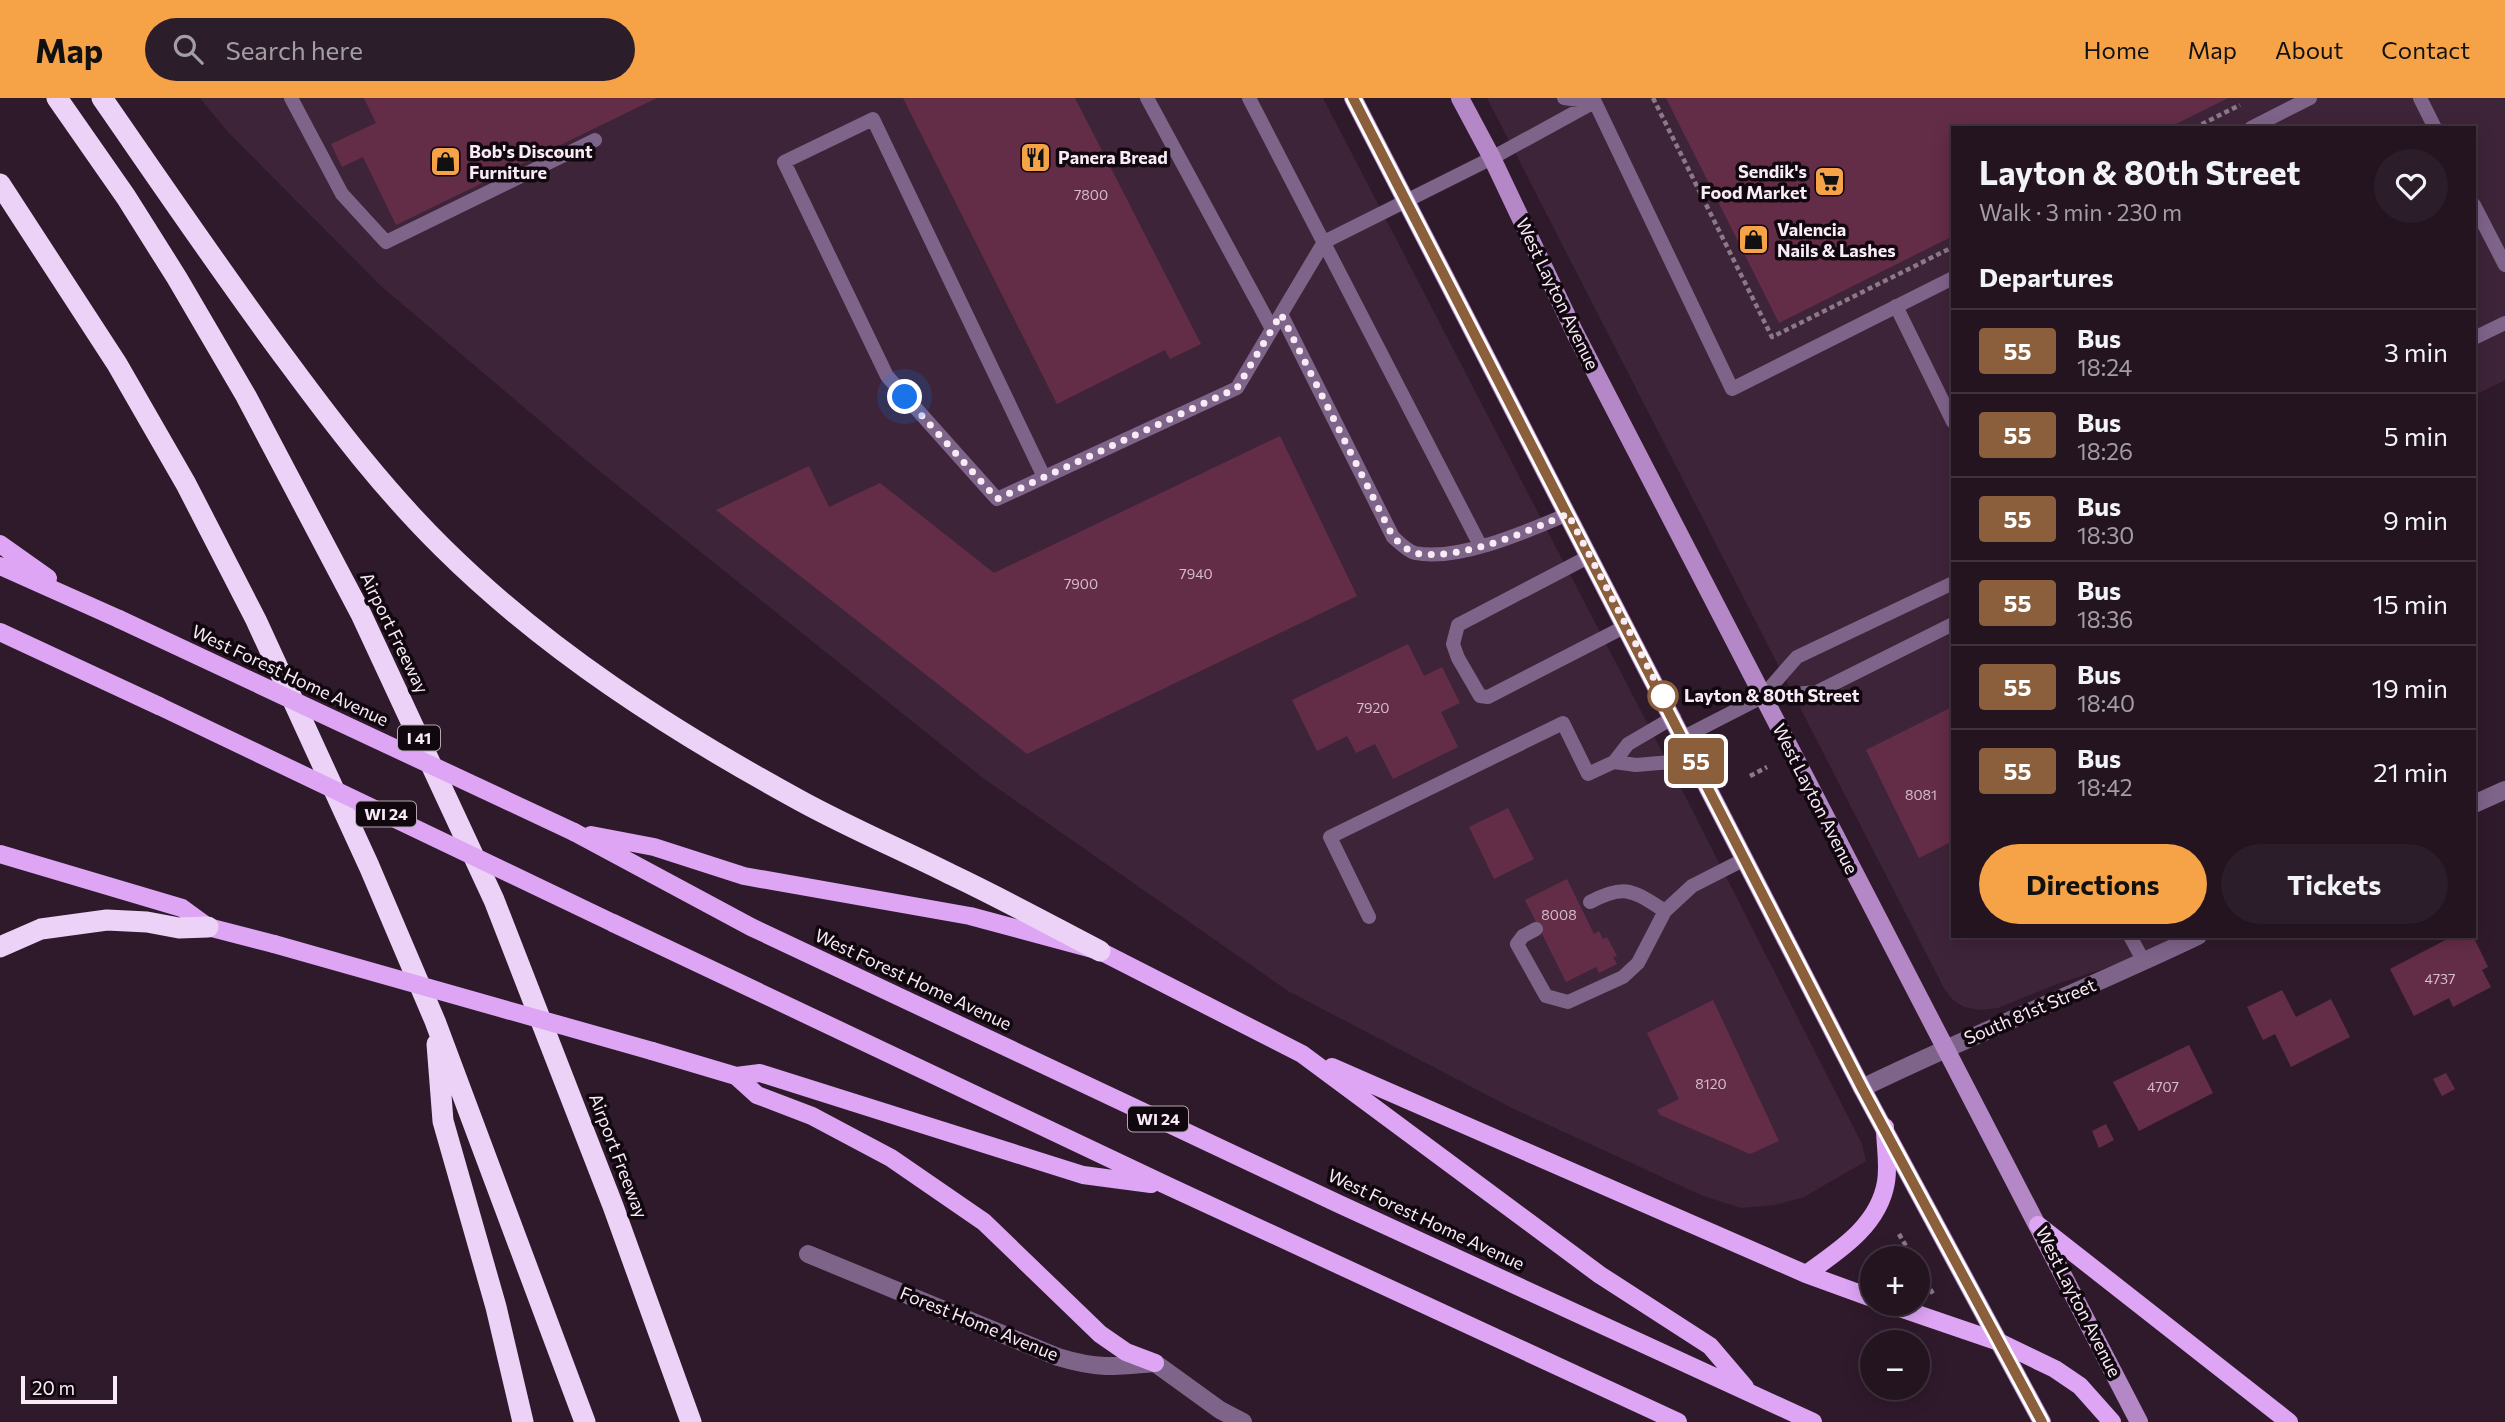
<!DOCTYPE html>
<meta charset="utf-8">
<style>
:root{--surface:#231420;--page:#2b1d29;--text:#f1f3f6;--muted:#a39ea5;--line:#40333e;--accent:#f6a247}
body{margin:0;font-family:Commissioner,sans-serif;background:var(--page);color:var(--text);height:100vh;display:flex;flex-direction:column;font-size:26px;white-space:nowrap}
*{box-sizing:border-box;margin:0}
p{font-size:23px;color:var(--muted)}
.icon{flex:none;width:38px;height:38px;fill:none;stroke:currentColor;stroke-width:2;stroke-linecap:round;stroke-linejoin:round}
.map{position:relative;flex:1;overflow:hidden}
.side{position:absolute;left:1951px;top:28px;width:525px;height:812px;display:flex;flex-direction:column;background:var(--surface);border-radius:0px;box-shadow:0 4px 18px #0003,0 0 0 2px var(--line)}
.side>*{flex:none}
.badge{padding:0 14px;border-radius:5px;font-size:24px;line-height:46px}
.fabs{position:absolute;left:1860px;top:1148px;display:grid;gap:14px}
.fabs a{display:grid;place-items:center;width:70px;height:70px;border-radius:50%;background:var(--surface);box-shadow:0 4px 18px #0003,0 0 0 2px var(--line);font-size:35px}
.scale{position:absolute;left:21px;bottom:18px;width:96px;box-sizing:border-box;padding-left:7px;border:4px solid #f9ebf6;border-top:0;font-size:19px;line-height:24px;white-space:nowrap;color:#f9ebf6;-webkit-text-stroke:5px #11080f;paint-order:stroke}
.you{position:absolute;width:35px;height:35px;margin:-18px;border:5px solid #fff;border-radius:50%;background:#1a73e8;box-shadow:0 0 0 10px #1a73e833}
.map>.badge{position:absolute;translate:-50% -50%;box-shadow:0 0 0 4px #fff}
h2{padding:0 28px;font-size:26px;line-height:63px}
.round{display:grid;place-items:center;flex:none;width:74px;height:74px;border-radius:37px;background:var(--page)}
.head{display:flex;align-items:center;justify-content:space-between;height:119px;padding:0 28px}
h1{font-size:33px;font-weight:700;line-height:52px}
.action{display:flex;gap:14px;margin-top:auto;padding:14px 28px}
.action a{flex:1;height:80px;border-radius:42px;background:var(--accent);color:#111;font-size:28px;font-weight:700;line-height:80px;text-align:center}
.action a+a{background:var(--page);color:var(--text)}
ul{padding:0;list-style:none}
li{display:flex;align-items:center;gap:21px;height:84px;padding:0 28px;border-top:2px solid var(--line)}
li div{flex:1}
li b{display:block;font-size:26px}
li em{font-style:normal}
li .badge{min-width:77px;font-weight:700;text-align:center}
header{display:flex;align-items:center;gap:42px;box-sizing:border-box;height:98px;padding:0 35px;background:var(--accent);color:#111}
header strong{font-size:33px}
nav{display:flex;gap:38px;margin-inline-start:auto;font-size:24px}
.search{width:490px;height:63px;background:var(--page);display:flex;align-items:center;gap:18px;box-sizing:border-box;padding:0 24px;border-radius:38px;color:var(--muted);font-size:26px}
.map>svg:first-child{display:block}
</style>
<header>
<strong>Map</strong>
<div class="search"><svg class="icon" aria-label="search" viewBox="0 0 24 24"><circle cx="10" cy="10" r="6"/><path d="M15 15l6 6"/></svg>Search here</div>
<nav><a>Home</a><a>Map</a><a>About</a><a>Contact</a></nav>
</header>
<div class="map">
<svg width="2505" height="1324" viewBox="0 0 2505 1324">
<rect width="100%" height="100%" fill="#2f1a2b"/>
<path fill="#3e2439" d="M200,0h1123l364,702 175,344 4,17 -62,36 -29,8 -34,3 -40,-13 -189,-87 -224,-117 -305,-213 -391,-313 -211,-179 -153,-154z
M1487,0h1018v282l-30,15 -1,-267h-521v808h216l3,6 -42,18 -73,24 -59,24 -18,2 -16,-3 -11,-7 -8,-10z"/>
<path fill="#642d47" d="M364,0h293l-261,127 -33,-68 -21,10 -11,-23 45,-21z
M903,0h172l126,246 -31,15 -5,-9 -108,54z
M1666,0h562l-60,30h-215v108l-174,87z
M1280,338l77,160 -330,158 -311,-244 93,-44 20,41 51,-24 114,90z
M1408,546l16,32 18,-9 18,36 -19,9 17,35 -65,32 -18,-35 -19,9 -9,-17 -30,15 -25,-51z
M1952,609l1,134 -34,17 -53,-108z
M1508,710l26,51 -40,20 -25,-52z
M1567,781l27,55 5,-3 4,8 4,-2 10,19 -4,1 4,7 -18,9 -3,-6 -30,15 -41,-82z
M2453,838h20l15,31 -6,3 9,17 -38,20 -4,-9 -35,18 -24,-47z
M2282,892l14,27 35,-18 19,38 -59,30 -16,-33 -12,6 -16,-33z
M1713,902l66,141 -29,13 -90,-39 -3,-5 22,-11 -32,-66z
M2189,947l24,48 -74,38 -26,-49z
M2446,975l9,16 -13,7 -9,-17z
M2106,1026l8,16 -15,8 -7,-17z"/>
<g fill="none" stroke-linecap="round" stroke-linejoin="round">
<path stroke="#8b7988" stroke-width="4.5" stroke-dasharray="5 3.5" stroke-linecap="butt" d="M1653,0l119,239 181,-90
M2194,30l46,-23
M1750,678l17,-9
M1899,1136l14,24
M1918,1169l15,27"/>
<path stroke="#7f648a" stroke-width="14" d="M291,0l51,96 44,48 209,-102
M1147,0l125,231
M1249,0l231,447
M1593,0l139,291 221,-111
M2420,0l15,30
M2251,30l59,-30
M2474,107l31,60
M1896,208l57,116
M1281,216l112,223c6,5 14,14 22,16 43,9 113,-22 153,-39
M2474,240l31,-15
M1044,379l-171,-358 -89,43 103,214 110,123 240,-111 87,-146 168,-84 102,-56 -30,-4
M1590,458l-132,69 -5,19 5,14 22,38 8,1 138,-71
M1762,599l35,-40 156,-74
M1684,639l78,-40 55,-5 136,-68
M1614,664l22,3 59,-5
M1590,804c36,-19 43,-11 75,9
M1369,819l-39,-80 233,-114 25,51 26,-12 14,-18 46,-27
M1536,831l-13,7 -6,8 29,52 22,6 55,-25 15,-14 27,-52 27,-25 53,-27
M2130,838l14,26"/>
<path stroke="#7f648a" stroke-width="18" d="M2474,706l31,-14
M1862,990c111,-54 225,-99 336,-152
M808,1156l250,103c39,12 57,10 97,6l65,47 23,12"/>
<path stroke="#b488c6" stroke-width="18" d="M1353,0l509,990 180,334
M1460,0l32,60 83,175 564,1089"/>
<path stroke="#dda5f4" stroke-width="18" d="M0,446l48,34
M0,468l119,53
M0,534l159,74
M574,734l177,95 588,277 474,218
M591,737l63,12 90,29 226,40 130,35 202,103 298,221 110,71 35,41
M0,756l182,54 26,19 66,17
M613,825l555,263 510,236
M652,953l84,25 24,-3 323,102 68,9
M1332,969l474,207 66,24
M736,978l21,19 55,21 79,42 93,64 116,112 26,18 29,11
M2038,1127l251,197
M1806,1176c34,-24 73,-49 80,-92 3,-18 -1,-37 -1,-55
M1888,1206l111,38 56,27 25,17 32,36"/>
<path stroke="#edd2f8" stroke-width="21" d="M57,0l69,99 51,81 69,118 115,218 133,286 119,306 78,216
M102,0c61,88 122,178 186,264 48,65 97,129 155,186 104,103 228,182 356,252 49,27 101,49 151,74 51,24 100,51 150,77
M0,86l117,180 69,120 70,136 113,246 66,155 150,401
M0,849l41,-18 66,-9 40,2 32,6 29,-1
M437,946l6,77 53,186 27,115"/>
<path stroke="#dda5f4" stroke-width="18" d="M119,521l455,213
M159,608l454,217
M274,846l378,107"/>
</g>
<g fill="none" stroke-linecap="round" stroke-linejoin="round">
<defs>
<path id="line" d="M1353,0l509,990 180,334"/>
</defs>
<use href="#line" stroke="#fff" stroke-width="16"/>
<use href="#line" stroke="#8b5e3c" stroke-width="10"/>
<path stroke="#f9ebf6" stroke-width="7" stroke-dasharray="0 12.6" d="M905,299l92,102 240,-111 44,-74 112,223c6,5 14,14 22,16 43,9 113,-22 153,-39l95,182"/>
</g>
<defs>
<symbol id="restaurant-square" viewBox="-11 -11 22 22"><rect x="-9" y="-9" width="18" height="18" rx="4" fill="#f6a247" stroke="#11080f"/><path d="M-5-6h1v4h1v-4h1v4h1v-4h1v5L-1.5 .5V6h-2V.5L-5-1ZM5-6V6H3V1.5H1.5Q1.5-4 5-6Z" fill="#111"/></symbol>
<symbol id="shop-square" viewBox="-11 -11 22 22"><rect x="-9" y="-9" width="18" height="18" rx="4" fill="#f6a247" stroke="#11080f"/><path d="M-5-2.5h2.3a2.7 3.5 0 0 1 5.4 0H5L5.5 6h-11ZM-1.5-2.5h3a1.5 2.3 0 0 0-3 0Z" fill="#111"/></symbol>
<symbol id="supermarket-square" viewBox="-11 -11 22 22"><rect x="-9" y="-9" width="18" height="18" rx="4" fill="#f6a247" stroke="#11080f"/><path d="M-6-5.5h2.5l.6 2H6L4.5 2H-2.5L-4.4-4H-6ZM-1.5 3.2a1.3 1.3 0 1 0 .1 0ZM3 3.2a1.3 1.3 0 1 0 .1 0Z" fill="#111"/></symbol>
</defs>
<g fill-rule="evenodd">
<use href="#restaurant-square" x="1018" y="42" width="35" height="35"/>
<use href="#shop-square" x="428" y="46" width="35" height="35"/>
<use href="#supermarket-square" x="1812" y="66" width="35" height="35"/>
<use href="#shop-square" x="1736" y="124" width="35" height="35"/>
</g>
<circle fill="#fff" stroke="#8b5e3c" stroke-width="3.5" cx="1663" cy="598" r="14"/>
<g text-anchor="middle" stroke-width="7" stroke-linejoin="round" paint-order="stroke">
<g font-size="14" fill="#d4bcca">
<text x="1091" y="102">7800</text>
<text x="1196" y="481">7940</text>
<text x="1081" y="491">7900</text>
<text x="1373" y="615">7920</text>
<text x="1921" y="702">8081</text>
<text x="1559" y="822">8008</text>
<text x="2440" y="886">4737</text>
<text x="1711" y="991">8120</text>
<text x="2163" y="994">4707</text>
</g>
<g fill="#11080f" stroke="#b3a7b1" stroke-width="2">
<rect x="398" y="627.5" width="42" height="25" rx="5"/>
<rect x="356" y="703.5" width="60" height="25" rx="5"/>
<rect x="1128" y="1008.5" width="60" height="25" rx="5"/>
</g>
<g font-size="16" font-weight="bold" fill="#f9ebf6">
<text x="419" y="646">I 41</text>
<text x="386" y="722">WI 24</text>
<text x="1158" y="1027">WI 24</text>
</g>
<g font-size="18" font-weight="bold" fill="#f9ebf6" stroke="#11080f" text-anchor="start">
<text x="469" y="60">Bob's Discount<tspan x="469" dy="21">Furniture</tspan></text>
<text x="1058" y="66">Panera Bread</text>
<text x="1807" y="80" text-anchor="end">Sendik's<tspan x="1807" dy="21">Food Market</tspan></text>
<text x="1777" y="138">Valencia<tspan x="1777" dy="21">Nails &amp; Lashes</tspan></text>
</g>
<g font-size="18" fill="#f9ebf6" stroke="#11080f">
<text transform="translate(1557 196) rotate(64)" y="6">West Layton Avenue</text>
<text transform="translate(394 535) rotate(64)" y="6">Airport Freeway</text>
<text transform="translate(290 578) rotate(25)" y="6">West Forest Home Avenue</text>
<text transform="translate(1815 701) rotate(63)" y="6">West Layton Avenue</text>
<text transform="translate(913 882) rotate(25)" y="6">West Forest Home Avenue</text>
<text transform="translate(2030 914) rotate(-23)" y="6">South 81st Street</text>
<text transform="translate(618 1058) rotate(69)" y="6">Airport Freeway</text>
<text transform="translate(1426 1122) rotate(25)" y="6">West Forest Home Avenue</text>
<text transform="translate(2078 1204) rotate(63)" y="6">West Layton Avenue</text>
<text transform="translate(979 1226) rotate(22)" y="6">Forest Home Avenue</text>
</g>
<g font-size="18" font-weight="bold" fill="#f9ebf6" stroke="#11080f" text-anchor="start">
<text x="1684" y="604">Layton &amp; 80th Street</text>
</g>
</g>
</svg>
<div class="fabs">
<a>+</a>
<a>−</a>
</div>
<div class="scale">20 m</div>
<div class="you" style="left:905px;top:299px"></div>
<b class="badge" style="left:1696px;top:663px;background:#8b5e3c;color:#fff">55</b>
<section class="side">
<div class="head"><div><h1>Layton &amp; 80th Street</h1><p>Walk · 3 min · 230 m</p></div><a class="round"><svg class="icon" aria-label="heart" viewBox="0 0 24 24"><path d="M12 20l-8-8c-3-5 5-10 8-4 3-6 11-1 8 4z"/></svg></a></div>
<h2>Departures</h2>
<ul>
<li><span class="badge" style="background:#8b5e3c;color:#fff">55</span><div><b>Bus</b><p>18:24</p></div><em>3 min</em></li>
<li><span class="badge" style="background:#8b5e3c;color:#fff">55</span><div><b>Bus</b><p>18:26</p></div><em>5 min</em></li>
<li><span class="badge" style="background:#8b5e3c;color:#fff">55</span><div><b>Bus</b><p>18:30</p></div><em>9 min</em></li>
<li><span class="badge" style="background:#8b5e3c;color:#fff">55</span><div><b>Bus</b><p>18:36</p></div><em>15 min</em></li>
<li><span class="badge" style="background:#8b5e3c;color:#fff">55</span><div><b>Bus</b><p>18:40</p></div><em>19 min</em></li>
<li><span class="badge" style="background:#8b5e3c;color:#fff">55</span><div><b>Bus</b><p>18:42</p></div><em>21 min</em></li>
</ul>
<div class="action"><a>Directions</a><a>Tickets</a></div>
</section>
</div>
